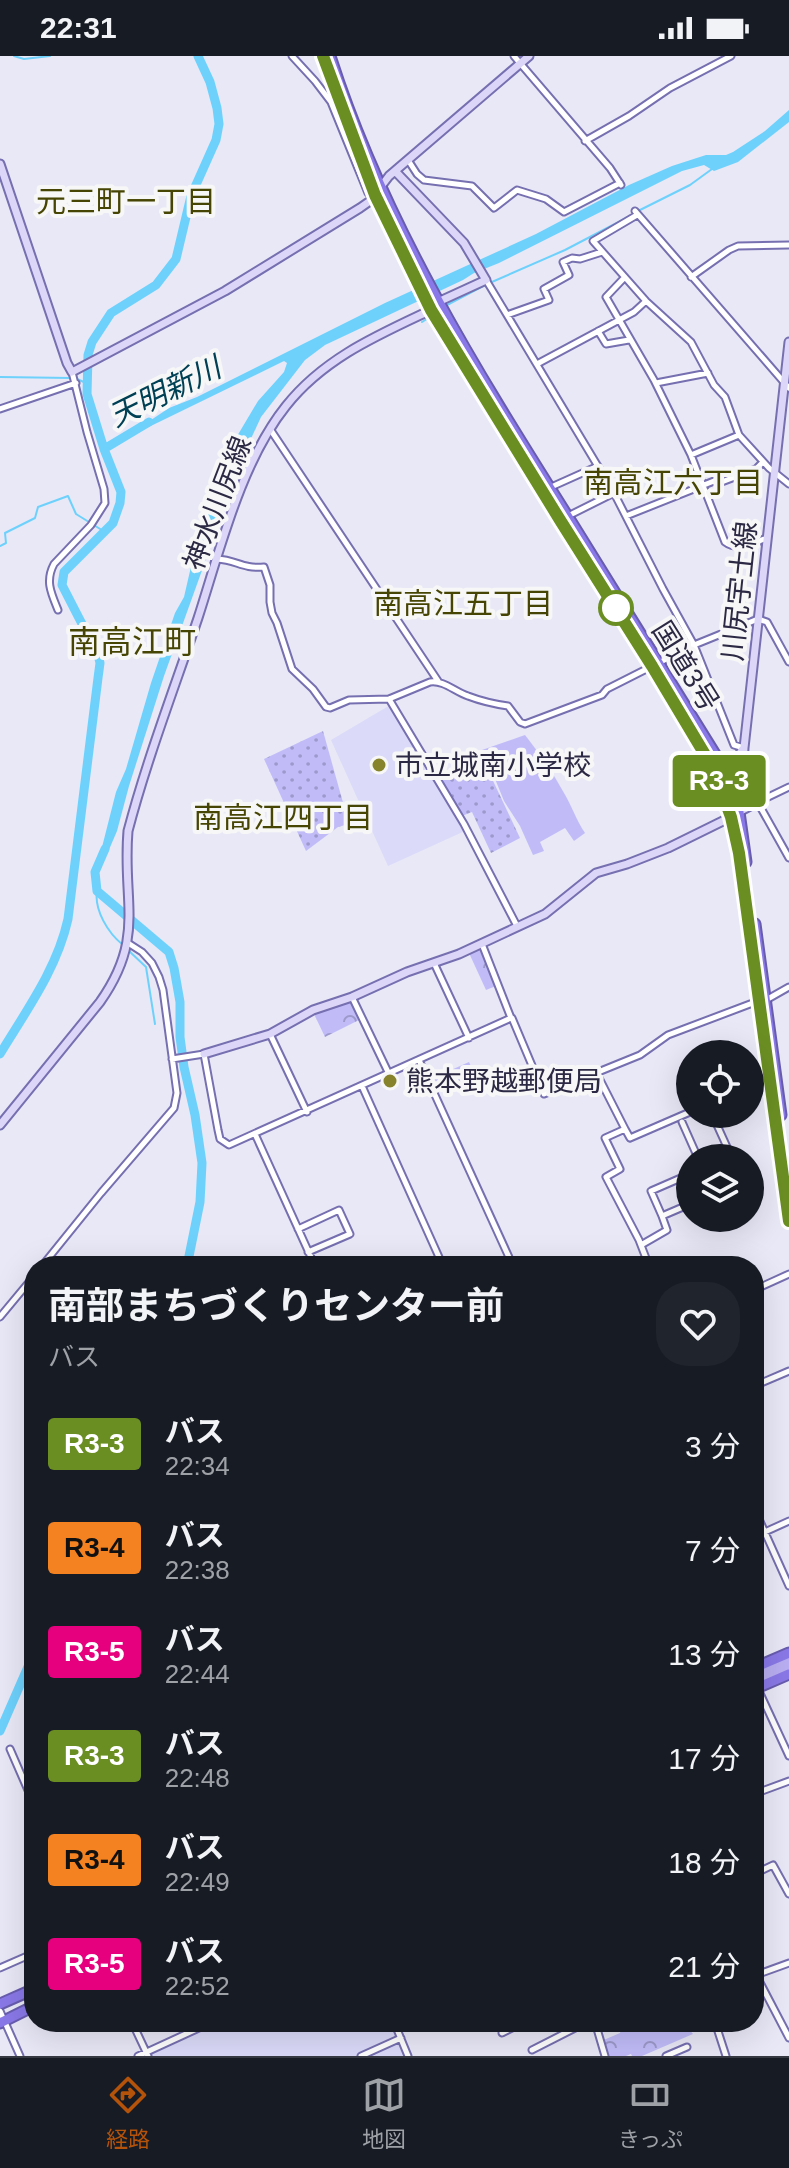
<!DOCTYPE html>
<html lang="ja">
<meta charset="utf-8">
<style>
:root{--surface:#171b24;--page:#20242c;--text:#f1f3f6;--muted:#9ea1a6;--line:#363941;--accent:#b45309}
body{margin:0;font-family:Arial,"Noto Sans JP",sans-serif;background:var(--page);color:var(--text);height:100vh;display:flex;flex-direction:column;font-size:30px;white-space:nowrap}
*{box-sizing:border-box;margin:0}
p{font-size:26px;color:var(--muted)}
.icon{flex:none;width:44px;height:44px;fill:none;stroke:currentColor;stroke-width:2;stroke-linecap:round;stroke-linejoin:round}
.map{position:relative;flex:1;overflow:hidden}
.side{position:absolute;left:24px;top:1200px;width:740px;height:776px;display:flex;flex-direction:column;background:var(--surface);border-radius:32px;box-shadow:0 8px 32px #0002}
.side>*{flex:none}
.badge{padding:0 16px;border-radius:6px;font-size:28px;line-height:52px}
.tools{position:absolute;left:676px;top:984px;display:grid;gap:16px}
.tools a{display:grid;place-items:center;width:88px;height:88px;border-radius:50%;background:var(--surface);box-shadow:0 8px 32px #0002;font-size:40px}
.map>.badge{position:absolute;translate:-50% -50%;box-shadow:0 0 0 4px #fff}
.round{display:grid;place-items:center;flex:none;width:84px;height:84px;border-radius:32px;background:var(--page)}
.overview{display:flex;align-items:center;justify-content:space-between;height:136px;padding:0 24px}
h1{font-size:38px;font-weight:700;line-height:60px}
ul{padding:0;list-style:none}
li{display:flex;align-items:center;gap:24px;height:104px;padding:0 24px}
li div{flex:1}
li b{display:block;font-size:30px}
li em{font-style:normal}
li .badge{min-width:88px;font-weight:700;text-align:center}
.status{display:flex;justify-content:space-between;align-items:center;height:56px;padding:0 40px;background:var(--surface);direction:ltr}
.status svg{height:22px;fill:currentColor}
.dock{display:flex;justify-content:space-around;align-items:center;height:112px;border-top:2px solid var(--line);background:var(--surface);font-size:22px;color:var(--muted)}
.dock a{display:grid;justify-items:center;gap:4px}
.dock .on{color:var(--accent)}
.map>svg:first-child{display:block}
</style>
<div class="status"><b>22:31</b><svg viewBox="0 0 49 12"><path d="M0 12V9h3v3zM5 12V6h3v6zM10 12V3h3v9zM15 12V0h3v12zM26 1h20v11H26zM47 4h2v5h-2z"/></svg></div>
<div class="map">
<svg width="789" height="2000" viewBox="0 0 789 2000">
<defs>
<pattern id="grass-dots" width="8" height="8" patternUnits="userSpaceOnUse" patternTransform="scale(2)"><rect width="8" height="8" fill="#c1bcf8"/><path d="M2 2h.1M6 6h.1" fill="none" stroke="#9d99ca" stroke-width="1.8" stroke-linecap="round"/></pattern>
<pattern id="park-crowns" width="20" height="18" patternUnits="userSpaceOnUse" patternTransform="scale(2)"><rect width="20" height="18" fill="#c1bcf8"/><path d="M2 6a3 3 0 1 1 6 0M12 15a3 3 0 1 1 6 0" fill="none" stroke="#9d99ca"/></pattern>
</defs>
<rect width="100%" height="100%" fill="#e8e8f7"/>
<path fill="#dbdaf9" d="M392,648l75,126 -79,36 -57,-126z
M214,1966h180l14,34h-260l-2,-4z"/>
<path fill="url(#grass-dots)" d="M323,675l26,93 -11,3 -32,24 -42,-92z
M486,710l34,72 -29,15 -19,-41 -10,4 -21,-35z"/>
<path fill="url(#park-crowns)" d="M479,892l17,38 -10,4 -17,-37z
M351,946l8,18 -34,17 -11,-23z
M469,1006l6,13 -38,18 -6,-14z
M639,1966h33l3,7 10,-5 8,10 -51,22h-10l-1,-2 -5,2h-21l-6,-14 21,-9 1,-3z"/>
<path fill="#c1bcf8" d="M525,679c15,19 28,38 39,58 8,13 12,27 21,40l-11,8 -9,-13 -25,14 4,9 -11,4 -13,-29 -16,-25 -15,-37 -7,-14z"/>
<path fill="#6dd1fc" d="M789,54v12l-51,40 -24,9 -10,-6 -22,6 -183,92 -25,10 -11,7 -138,65 -20,15 -44,57 -35,76 -16,40 -5,29 -41,114 -35,110 -12,45 -9,21 -9,7 17,-67 10,-23 25,-86 24,-70 9,-16 12,-52 37,-102 25,-42 26,-29 3,-9 -3,-2 -166,81 51,-34 28,-11 188,-94 151,-69 93,-49 43,-19 34,-11h20l7,-3 32,-21z"/>
<g fill="none" stroke-linecap="round" stroke-linejoin="round">
<path stroke="#6dd1fc" stroke-width="2" d="M14,0l10,3 26,-3
M640,154l50,-25 22,-16
M447,249l38,-20 80,-35 67,-35
M422,266l8,-5
M0,321l71,1
M77,323l9,4
M0,490l6,-3 -1,-10 30,-15 3,-11 30,-11 8,18 29,18
M97,835c-3,19 11,42 26,54
M128,894l18,17 9,57"/>
<path stroke="#6dd1fc" stroke-width="9" d="M104,393l45,-27
M105,793l-10,23 2,19 72,61 5,16 6,34v35l4,30 11,48 7,48 -2,39 -13,64
M0,998c26,-43 57,-85 68,-135l30,-241 2,-15 -2,-8 -36,-70 2,-13 49,-49 7,-20 1,-11 -17,-43 -17,-55 1,-39 4,-13 19,-29 45,-28 20,-26 15,-63 25,-56 3,-16 -2,-16 -7,-26 -12,-26
M0,1675l34,-78"/>
<defs>
<path id="street" d="M292,0l23,25 16,21 37,91 4,1
M514,0l96,112 11,17
M585,85l44,-25 41,-28 61,-32
M408,104l9,14 7,6 48,6 22,22 23,-18 29,9 18,13 56,-29
M635,155l154,177
M637,159l-44,26 53,60 45,41 23,43 11,12 14,38 30,33 20,16
M625,221l-19,20 48,83 37,75 34,87c13,10 28,1 42,-4
M691,221l38,-27 9,-4 51,-1
M486,224l128,213 49,96 31,56 40,100 10,3
M507,259l42,-15 -5,-11 25,-14 -6,-13 9,-4 8,1 22,-7
M598,275l8,13 23,-4
M537,308l97,-52 12,-11
M656,327l52,-10
M0,353l76,-26
M270,373l168,252
M691,399l48,-20
M549,432l49,-22
M568,460l46,-23
M626,460l88,-35 5,2 37,-14 7,-7
M217,503c20,1 25,10 47,8l6,18v17l2,11 5,10 15,46 21,20 13,18 4,1 19,-8 40,-1 41,-17c14,-2 25,10 38,14 13,5 26,8 40,10l12,16 5,2 77,-29 5,-6 87,-44 64,-26 9,3 22,40
M58,554c-7,-17 -13,-29 -4,-46l37,-39 14,-22 -1,-14 -17,-57 -15,-60
M389,643l75,125 53,102
M742,729h6l41,73
M758,746l31,-15
M434,907l35,75
M352,941l37,77
M512,962l32,76 96,-39 28,-20 90,-34 8,-1 23,-13
M270,978l37,78
M172,1003l32,-5 14,76 2,9 9,6 282,-127 -29,-74
M419,1004l94,206
M597,1018l28,55 -20,9 15,31 -14,8 33,63 10,26
M362,1030l81,180
M712,1058l20,44
M682,1066l16,36
M625,1073l5,9 60,-26
M255,1078l60,132
M662,1160l-11,-25 39,-17
M298,1173l41,-19 11,24 -42,18
M641,1189l26,-15 -5,-14 28,-12
M42,1210l59,-73 73,-85 3,-15 -14,-103 -4,-13 -7,-14 -10,-11 -14,-9
M754,1234l35,-16
M0,1261l34,-41
M754,1330l35,-15
M754,1452l35,78
M754,1481l35,-16
M758,1633l31,67
M10,1693l24,55
M754,1738l35,-13
M754,1818l19,-9 16,29
M0,1912l34,-15
M754,1915l35,67
M756,1919l33,-12
M0,1955l20,45
M132,1966l16,34
M394,1966l14,34
M595,1966l10,34
M715,1966l11,34
M502,1977l22,-11
M532,1994l55,-28
M138,2000l74,-34
M361,2000l40,-18
M666,2000l21,-9"/>
<path id="secondary" d="M0,108l67,199 5,9 153,-81 135,-83 10,-7 19,-25 140,-120
M724,724l18,-30
M740,754l4,-62 45,-406
M739,756l19,-10
M204,998l66,-20 43,-24 39,-13 55,-25 52,-18 86,-40 51,-41 31,-9 41,-16 63,-31
M0,1069l100,-123c46,-65 22,-100 28,-171 19,-72 46,-142 70,-213 22,-68 43,-156 88,-212 38,-48 92,-71 145,-96l7,-8 48,-22 -22,-37 -69,-72"/>
<path id="primary" d="M754,1619l35,-15
M754,1627l35,-16"/>
<path id="highway" d="M323,0l52,139 56,115 129,210 92,146 61,102 18,49 8,36 50,368
M330,0c53,166 146,315 238,461 50,81 100,161 150,242l21,53 7,50
M755,868l26,191
M754,1612l35,-15
M754,1633l35,-15
M0,1948l34,-15
M0,1967l34,-17"/>
</defs>
<use href="#street" stroke="#766fb0" stroke-width="9"/>
<use href="#secondary" stroke="#766fb0" stroke-width="11"/>
<use href="#primary" stroke="#685cae" stroke-width="12"/>
<use href="#highway" stroke="#685cae" stroke-width="13"/>
<use href="#street" stroke="#fff" stroke-width="5"/>
<use href="#secondary" stroke="#dcd6f8" stroke-width="7"/>
<use href="#primary" stroke="#b8aef1" stroke-width="8"/>
<use href="#highway" stroke="#8978e7" stroke-width="9"/>
</g>
<g fill="none" stroke-linecap="round" stroke-linejoin="round">
<defs>
<path id="line" d="M323,0l52,139 56,115 129,210 92,146 61,102 18,49 8,36 50,368"/>
</defs>
<use href="#line" stroke="#fff" stroke-width="18"/>
<use href="#line" stroke="#6b8e23" stroke-width="12"/>
</g>
<circle fill="#fff" stroke="#6b8e23" stroke-width="4" cx="616" cy="552" r="16"/>
<g fill="#86832c" stroke="#f7f7f7" stroke-width="3">
<circle cx="379" cy="709" r="8"/>
<circle cx="390" cy="1025" r="8"/>
</g>
<g text-anchor="middle" stroke-width="8" stroke-linejoin="round" paint-order="stroke">
<g font-size="28" fill="#2c2944" stroke="#f7f7f7">
<text transform="translate(217 447) rotate(-69)" y="10">神水川尻線</text>
<text transform="translate(739 535) rotate(-84)" y="10">川尻宇土線</text>
<text transform="translate(686 610) rotate(58)" y="10">国道3号</text>
</g>
<g font-size="28" fill="#2c2944" stroke="#f7f7f7" text-anchor="start">
<text x="395" y="719">市立城南小学校</text>
<text x="406" y="1035">熊本野越郵便局</text>
</g>
<g font-size="30" fill="#474503" stroke="#f7f7f7">
<text x="126" y="156">元三町一丁目</text>
<text x="673" y="437">南高江六丁目</text>
<text x="463" y="558">南高江五丁目</text>
<text x="283" y="772">南高江四丁目</text>
</g>
<g font-size="30" font-style="italic" fill="#004055" stroke="#f7f7f7">
<text transform="translate(165 336) rotate(-26)" y="10">天明新川</text>
</g>
<g font-size="32" fill="#474503" stroke="#f7f7f7">
<text x="132" y="597">南高江町</text>
</g>
</g>
</svg>
<div class="tools">
<a><svg class="icon" aria-label="locate" viewBox="0 0 24 24"><circle cx="12" cy="12" r="6"/><path d="M12 2v4M12 18v4M2 12h4M18 12h4"/></svg></a>
<a><svg class="icon" aria-label="layers" viewBox="0 0 24 24"><path d="M12 4l9 5-9 5-9-5zM3 14l9 5 9-5"/></svg></a>
</div>
<b class="badge" style="left:719px;top:725px;background:#6b8e23;color:#fff">R3-3</b>
<section class="side">
<div class="overview"><div><h1>南部まちづくりセンター前</h1><p>バス</p></div><a class="round"><svg class="icon" aria-label="heart" viewBox="0 0 24 24"><path d="M12 20l-8-8c-3-5 5-10 8-4 3-6 11-1 8 4z"/></svg></a></div>
<ul>
<li><span class="badge" style="background:#6b8e23;color:#fff">R3-3</span><div><b>バス</b><p>22:34</p></div><em>3 分</em></li>
<li><span class="badge" style="background:#f58220;color:#111">R3-4</span><div><b>バス</b><p>22:38</p></div><em>7 分</em></li>
<li><span class="badge" style="background:#e6007e;color:#fff">R3-5</span><div><b>バス</b><p>22:44</p></div><em>13 分</em></li>
<li><span class="badge" style="background:#6b8e23;color:#fff">R3-3</span><div><b>バス</b><p>22:48</p></div><em>17 分</em></li>
<li><span class="badge" style="background:#f58220;color:#111">R3-4</span><div><b>バス</b><p>22:49</p></div><em>18 分</em></li>
<li><span class="badge" style="background:#e6007e;color:#fff">R3-5</span><div><b>バス</b><p>22:52</p></div><em>21 分</em></li>
</ul>
</section>
</div>
<nav class="dock">
<a class="on"><svg class="icon" aria-label="directions" viewBox="0 0 24 24"><path d="M12 3l9 9-9 9-9-9zM9 14v-3h6M13 9l2 2-2 2"/></svg>経路</a>
<a><svg class="icon" aria-label="map" viewBox="0 0 24 24"><path d="M3 6l6-2 6 2 6-2v14l-6 2-6-2-6 2zM9 4v14M15 6v14"/></svg>地図</a>
<a><svg class="icon" aria-label="tickets" viewBox="0 0 24 24"><path d="M3 7h18v10H3zM15 7v10"/></svg>きっぷ</a>
</nav>
